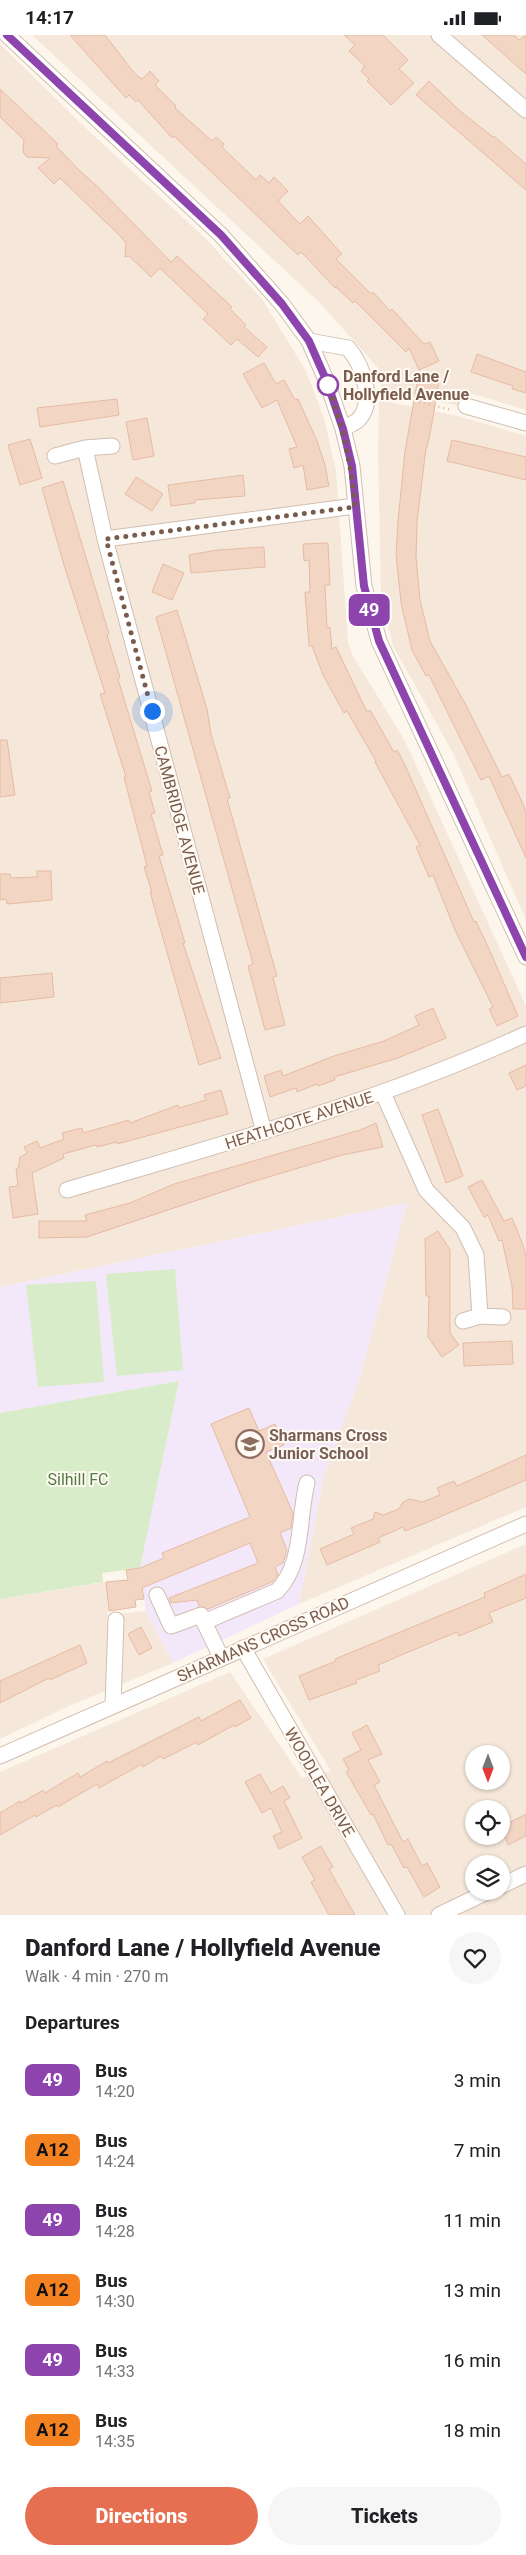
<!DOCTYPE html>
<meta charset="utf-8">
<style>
:root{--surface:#fff;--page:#f6f6f6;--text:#202124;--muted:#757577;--accent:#e76f51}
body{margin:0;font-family:Roboto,sans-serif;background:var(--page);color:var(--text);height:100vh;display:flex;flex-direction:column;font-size:19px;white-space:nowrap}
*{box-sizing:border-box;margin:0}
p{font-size:16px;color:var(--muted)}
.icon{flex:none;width:28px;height:28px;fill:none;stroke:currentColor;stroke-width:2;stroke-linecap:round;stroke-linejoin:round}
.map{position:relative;height:1880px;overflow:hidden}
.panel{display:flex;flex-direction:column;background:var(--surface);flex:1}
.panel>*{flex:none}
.badge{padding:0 10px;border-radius:8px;font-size:18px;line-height:32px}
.needle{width:32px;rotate:180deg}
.tools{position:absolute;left:465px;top:1710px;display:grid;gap:10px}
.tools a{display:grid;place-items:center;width:45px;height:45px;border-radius:50%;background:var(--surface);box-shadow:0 1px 4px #0004;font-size:25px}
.you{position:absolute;width:25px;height:25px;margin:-12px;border:4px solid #fff;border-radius:50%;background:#1a73e8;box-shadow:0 0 0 8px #1a73e833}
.map>.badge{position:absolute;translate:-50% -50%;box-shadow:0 0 0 2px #fff}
h2{padding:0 25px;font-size:19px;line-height:45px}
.round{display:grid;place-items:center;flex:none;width:52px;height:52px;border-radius:26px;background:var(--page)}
.head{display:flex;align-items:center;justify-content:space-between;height:85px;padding:0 25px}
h1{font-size:24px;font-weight:800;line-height:38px}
.action{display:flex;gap:10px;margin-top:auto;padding:10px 25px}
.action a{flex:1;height:58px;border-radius:30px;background:var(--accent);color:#fff;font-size:20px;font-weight:800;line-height:58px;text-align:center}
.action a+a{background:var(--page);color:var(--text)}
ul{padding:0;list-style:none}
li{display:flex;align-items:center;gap:15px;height:70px;padding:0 25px}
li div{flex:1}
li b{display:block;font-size:19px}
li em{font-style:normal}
li .badge{min-width:55px;font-weight:700;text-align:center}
.status{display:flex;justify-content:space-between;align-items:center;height:35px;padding:0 25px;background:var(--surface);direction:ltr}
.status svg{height:14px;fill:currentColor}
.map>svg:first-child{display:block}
</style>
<div class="status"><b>14:17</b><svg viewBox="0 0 49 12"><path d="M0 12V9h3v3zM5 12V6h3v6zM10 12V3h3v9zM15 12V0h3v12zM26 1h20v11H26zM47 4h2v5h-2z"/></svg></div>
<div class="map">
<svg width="526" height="1880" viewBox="0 0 526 1880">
<rect width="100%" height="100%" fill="#fdf6ec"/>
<path fill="#f5e8da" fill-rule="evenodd" d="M32,0h494v375l-59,-18 -7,14 -78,-16 -4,-22 -59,-66z
M0,9l92,90 112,103 58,62 44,72 18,47 12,53 12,171 5,14 52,85 121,265v501l-227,97 25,-129 36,-98 47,-174 -407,84z
M379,365l79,16 68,20v484l-73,-167 -60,-107 -12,-50 -3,-145z
M526,1509v371h-526v-143l230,-100 72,106 29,-7 -68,-112zM474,1719h27v27h-27zM474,1774h27v27h-27zM474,1829h27v27h-27z
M106,1547l2,33 38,-4 27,52 -102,42 -71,34v-140z"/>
<path fill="#f3e8fa" d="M407,1168l-47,174 -36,98 -25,129 -126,59 -27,-52 -6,-43 39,-187 -179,32v-126z"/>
<path fill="#d8ecc9" d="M175,1234l8,101 -66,6 -11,-102z
M96,1246l8,101 -66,5 -12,-102z
M179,1346l-39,187 -38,5 1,9 -103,17v-186z"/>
<path fill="#f3d5c3" stroke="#e6bba3" d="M70,0h35l30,39 7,5 8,-8 9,10 -4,4 21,21 -1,2 37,33 4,-4 8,7 -2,3 34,33 4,-5 9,8 5,-6 14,14 -10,10 22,23 8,-8 34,38 -6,5 35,35 2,-2 17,19 2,-2 32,35 6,-2 9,19 -20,9 -10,-22 -3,4 -51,-51 -2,2 -17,-16 -1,1 -28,-30 -6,-6 -3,3 -124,-119 -2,2 -34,-38 -2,2 -7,-7 -3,3z
M344,0h39l25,25 -9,9 15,14 -23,22 -24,-24 2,-2 -8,-8 4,-5 -16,-15 6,-6z
M482,0h32l5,5 7,-5v39z
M429,46l31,30 33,26 1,-1 32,28v26l-110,-95z
M0,54l58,55 -2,2 23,24 18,16 74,76 6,-6 55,51 -2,2 16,16 -2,2 23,20 -9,10 -21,-18 -6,6 -28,-26 5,-5 -48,-46 -9,9 -22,-21 -4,1 1,-14 -5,-6 -61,-59 -6,6 -16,-16 12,-10 -23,-1 -4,-5 1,-12 -24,-23z
M477,319l49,18v21l-14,-4 1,-3 -42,-14z
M264,328l12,21 8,-4 11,20 3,-1 19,42 8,24 4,21 -22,4 -4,-25 -9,3 -5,-19 8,-2 -20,-47 -15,8 -19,-34z
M419,337l21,3 -7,43 -6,30h-1l-9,74 -1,35 4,43 10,41 37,66 35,70 7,-3 14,30 3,9v45l-37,-82 -8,4 -52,-105 -3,1 -14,-26 -11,-47 -5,-49 2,-33 7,-70z
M117,364l2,16 -79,12 -3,-19z
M147,383l7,38 -21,4 -7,-38z
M30,404l12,39 -22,7 -12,-40z
M452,405l74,17v23l-79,-19z
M243,440l2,21 -50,4v3l-24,3 -3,-21z
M136,442l27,17 -11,17 -27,-17z
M63,446l46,153 -2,1 13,43 -2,1 34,112 -3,1 6,21 -4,1 12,41 -4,1 26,87h-2l38,115 -22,7 -49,-173h2l-8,-25 3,-1 -23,-89h2l-26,-83 5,-1 -41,-128 -22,-77z
M328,508l2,42h-5l2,43 3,-1 2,22 4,-2 31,65 3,-2 24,42 3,-2 8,15 69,157 2,-1 14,30 28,65 -21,10 -8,-17 4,-2 -38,-77 -22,-55 -4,2 -13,-30 4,-2 -45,-83 1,-1 -29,-50 -3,2 -21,-38 -11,-29h-3l-4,-54h5l-1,-32 -5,1 -1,-17z
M264,512l1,20 -74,6 -2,-18 28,-5z
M163,529l21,9 -12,27 -20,-8z
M177,575l30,99 4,25 19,64 -3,1 50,177 -4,1 12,48 -20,5 -17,-64 5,-2 -97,-347z
M0,705h7l8,55 -15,2z
M37,836h14l1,29 -45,4 -1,-5 -6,1v-26h10l1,4 26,-1z
M52,938l2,24 -54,6v-25z
M433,973l13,30 -48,20 -64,19 1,3 -17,6 -1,-2 -20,8 -1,-4 -26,9 -6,-21 17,-6 2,6 51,-20 50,-15 35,-16 -4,-9z
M526,1030v21l-9,4 -8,-17z
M221,1055l7,24 -111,30v-2l-20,5 -1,-2 -33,9 1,4 -32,15 6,41 -25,4 -4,-31 9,-1 -2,-17h2l2,-12 7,-4 -3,-6 13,-6 3,7 24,-9 -2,-6 20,-5 1,5 46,-13 1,3 48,-18 1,3 27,-8 -2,-5z
M438,1074l25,67 -17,7 -24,-68z
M376,1088l7,24 -41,8 -90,27 -165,55 -48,1v-17h48l-2,-6 45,-12 44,-19 186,-54z
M482,1145l22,41 8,-3 11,27 3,11v53h-13l-1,-23 -10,-46 -3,1 -11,-26 -4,2 -16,-30z
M438,1196l12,19v83l9,12 -17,12 -14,-20 1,-41h-3l-1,-57z
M512,1306l1,23 -49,2 -1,-23z
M249,1373l10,23 16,-7 9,21 -18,7 27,61 -2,15 -11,5 7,17 -4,13 -8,4 3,8 -6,7 -64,27 -9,-3 -2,-6 -26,3 -2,-5 89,-35 -8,-20 -108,45 2,11 -9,1 1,7 -27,4 -3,-29 22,-2 -2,-10 14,-2 24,-10 -2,-5 88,-36 -39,-93z
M526,1420v25l-98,42 -23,9 -2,-4 -25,11 2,4 -53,23 -7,-16 34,-15 -3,-6 22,-9 2,-7 8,3 16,-6 4,-7 7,-3 12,3 18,-7 -3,-7 17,-7 3,5z
M526,1539v24l-37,15 4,9 -34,14 -2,-4 -51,21 -28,12 2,6 -24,9 1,3 -48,17 -10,-24 37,-15 -1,-2 150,-62 -1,-4z
M141,1592l11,21 -13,7 -11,-21z
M80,1610l7,18 -37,17 -1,-2 -49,25v-22z
M240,1665l11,18 -16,9 -1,-2 -36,20 -1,-3 -34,17 -2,-3 -18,11 -1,-3 -43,24 -2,-4 -39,23 -1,-2 -21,12 -1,-2 -35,20v-22l20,-12 1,2 22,-13 2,3 33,-20 2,4 27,-16 1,2 91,-46 2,4z
M367,1690l15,29 -14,6 12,22 -6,3 29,57 5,-3 14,27 5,-3 13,24 -16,10 -17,-30 -3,1 -13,-24 -3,1 -15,-31 -2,1 -25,-43 3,-2 -6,-11 18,-9 -9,-17z
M260,1739l11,19 12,-7 7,12 -6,3 18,37 -23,11 -6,-13 9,-4 -11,-24 -9,5 -17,-31z
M526,1779v22l-18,9 -7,-18z
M321,1811l12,21 -4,2 26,46h-26l-18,-33 4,-2 -13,-23z"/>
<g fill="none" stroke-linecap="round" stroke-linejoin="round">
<defs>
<path id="minor" d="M7,0l214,200 61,69 27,37 18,41 16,47 9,37 12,120 15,55 147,316
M439,0l87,75
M309,306l39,7c14,16 29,55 9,73 -4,3 -10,5 -14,8
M466,371l60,17
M85,413l27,-2
M55,421l30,-8 20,91 159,593
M105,504l250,-33
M383,1058l43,97 37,38 13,27 4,61
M67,1155c155,-46 312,-88 459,-156
M463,1286l17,-5 23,1
M157,1560l14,31 30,-11 3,7
M243,1613l154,267
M221,1622l-17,-35 73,-31c27,-27 21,-73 30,-108
M113,1670l3,-85
M0,1721l526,-232
M501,1851l25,-12
M439,1880l50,-24"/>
</defs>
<use href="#minor" stroke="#d1beb0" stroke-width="17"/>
<path stroke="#d9b8a5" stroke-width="2.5" stroke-dasharray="1 4" stroke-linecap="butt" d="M380,358l72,17"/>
<use href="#minor" stroke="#fff" stroke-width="15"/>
</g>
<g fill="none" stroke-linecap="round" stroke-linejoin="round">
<defs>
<path id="line" d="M7,0l214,200 61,69 27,37 18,41 16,47 9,37 12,120 15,55 147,316"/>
</defs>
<use href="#line" stroke="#fff" stroke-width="11"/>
<use href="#line" stroke="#8e44ad" stroke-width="8"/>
<path stroke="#7a5c4d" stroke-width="5" stroke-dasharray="0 9" d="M152,676l-46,-172 249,-32c-4,-47 -13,-81 -28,-125l1,3"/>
</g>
<defs>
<symbol id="school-ring" viewBox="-11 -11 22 22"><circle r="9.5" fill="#fffaf3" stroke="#8d6e63" stroke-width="1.5"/><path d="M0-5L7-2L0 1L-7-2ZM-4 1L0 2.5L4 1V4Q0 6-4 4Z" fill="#8d6e63"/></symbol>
</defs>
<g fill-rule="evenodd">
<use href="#school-ring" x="234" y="1393" width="32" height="32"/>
</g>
<circle fill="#fff" stroke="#8e44ad" stroke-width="2.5" cx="328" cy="350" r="10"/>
<g text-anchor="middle" stroke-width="4" stroke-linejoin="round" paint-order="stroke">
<g font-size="16" font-weight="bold" fill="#7a5c4d" stroke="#fffaf3" text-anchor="start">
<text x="343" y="347">Danford Lane /<tspan x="343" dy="18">Hollyfield Avenue</tspan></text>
</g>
<g font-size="16" fill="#7a5c4d" stroke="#fffaf3">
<text transform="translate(180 785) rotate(75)" y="6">CAMBRIDGE AVENUE</text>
<text transform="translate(299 1085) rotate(-18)" y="6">HEATHCOTE AVENUE</text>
<text transform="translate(263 1604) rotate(-24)" y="6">SHARMANS CROSS ROAD</text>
<text transform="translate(320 1747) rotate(60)" y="6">WOODLEA DRIVE</text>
</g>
<g font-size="16" font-weight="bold" fill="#785e54" stroke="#fffaf3" text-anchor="start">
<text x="269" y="1406">Sharmans Cross<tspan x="269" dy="18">Junior School</tspan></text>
</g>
<g font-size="16" fill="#537a41" stroke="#fffaf3">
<text x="78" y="1450">Silhill FC</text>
</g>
</g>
</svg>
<div class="tools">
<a><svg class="needle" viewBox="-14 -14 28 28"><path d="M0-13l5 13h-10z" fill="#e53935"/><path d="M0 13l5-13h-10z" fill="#757577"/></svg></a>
<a><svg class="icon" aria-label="locate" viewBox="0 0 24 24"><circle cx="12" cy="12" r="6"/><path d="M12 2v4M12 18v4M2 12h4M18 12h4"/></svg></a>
<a><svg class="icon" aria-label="layers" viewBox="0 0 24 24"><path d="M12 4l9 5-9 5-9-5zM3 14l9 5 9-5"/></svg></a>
</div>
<div class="you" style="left:152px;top:676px"></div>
<b class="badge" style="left:369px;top:575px;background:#8e44ad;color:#fff">49</b>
</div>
<section class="panel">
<div class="head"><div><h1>Danford Lane / Hollyfield Avenue</h1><p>Walk · 4 min · 270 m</p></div><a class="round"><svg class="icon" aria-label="heart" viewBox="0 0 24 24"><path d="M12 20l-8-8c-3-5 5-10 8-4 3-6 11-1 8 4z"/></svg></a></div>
<h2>Departures</h2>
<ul>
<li><span class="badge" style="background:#8e44ad;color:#fff">49</span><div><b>Bus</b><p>14:20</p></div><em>3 min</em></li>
<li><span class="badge" style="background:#f58220;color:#111">A12</span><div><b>Bus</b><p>14:24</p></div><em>7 min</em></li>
<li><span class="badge" style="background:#8e44ad;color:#fff">49</span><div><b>Bus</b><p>14:28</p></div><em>11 min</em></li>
<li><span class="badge" style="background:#f58220;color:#111">A12</span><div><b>Bus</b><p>14:30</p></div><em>13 min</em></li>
<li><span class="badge" style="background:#8e44ad;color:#fff">49</span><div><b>Bus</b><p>14:33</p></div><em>16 min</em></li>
<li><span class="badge" style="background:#f58220;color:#111">A12</span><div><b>Bus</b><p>14:35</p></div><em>18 min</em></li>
</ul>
<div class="action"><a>Directions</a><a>Tickets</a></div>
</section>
